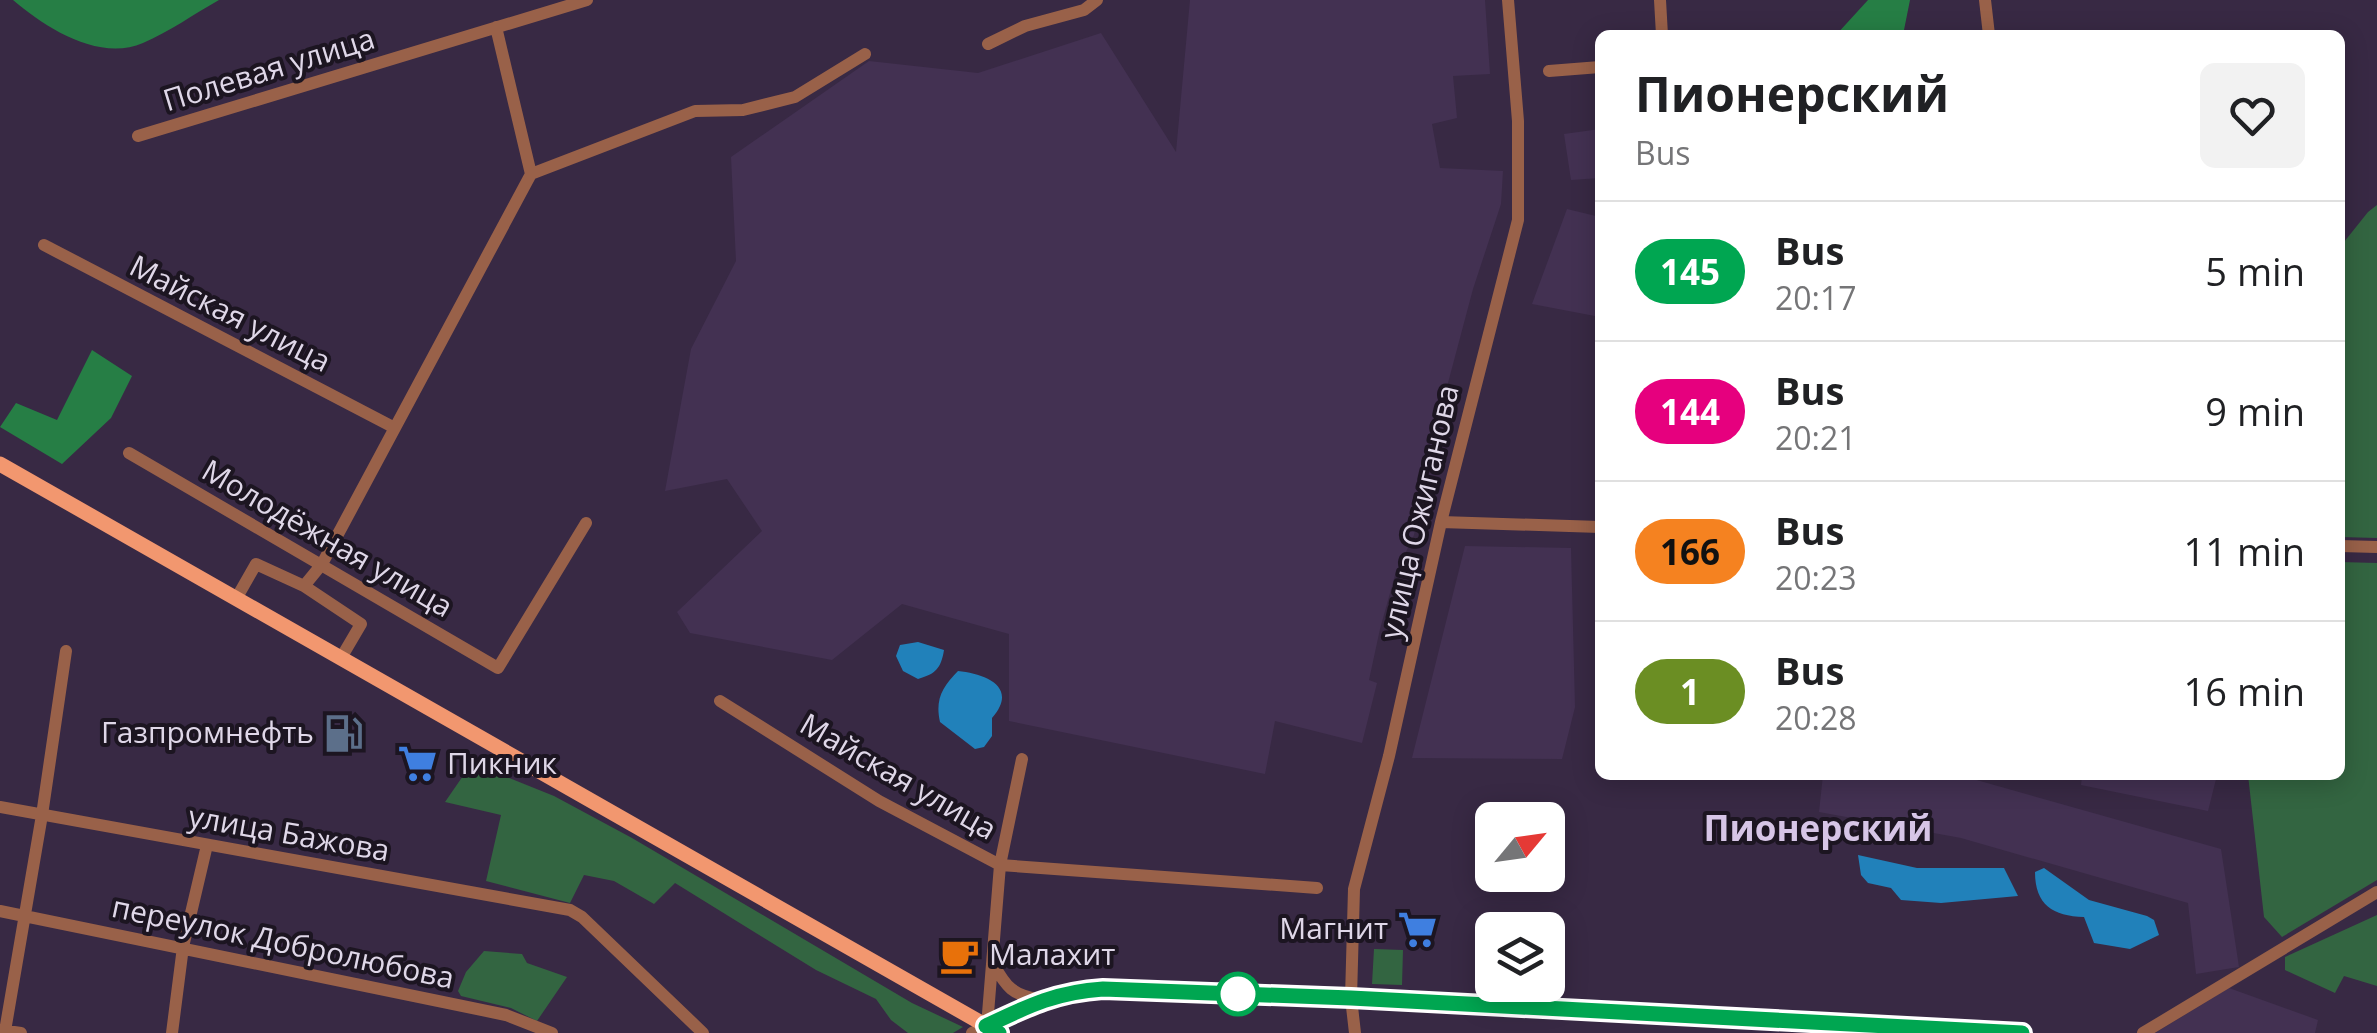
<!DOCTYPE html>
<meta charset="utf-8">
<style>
:root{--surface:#fff;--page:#f2f2f2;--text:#202124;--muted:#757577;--line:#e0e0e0}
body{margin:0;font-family:"Open Sans",sans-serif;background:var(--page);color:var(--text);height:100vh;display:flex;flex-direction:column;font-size:38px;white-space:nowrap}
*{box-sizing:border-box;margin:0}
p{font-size:32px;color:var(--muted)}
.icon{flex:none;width:55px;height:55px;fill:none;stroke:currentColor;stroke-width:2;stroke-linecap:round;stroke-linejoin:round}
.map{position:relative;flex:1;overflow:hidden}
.sheet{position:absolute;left:1595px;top:30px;width:750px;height:750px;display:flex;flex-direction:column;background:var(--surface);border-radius:15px;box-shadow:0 5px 25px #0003}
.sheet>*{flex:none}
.badge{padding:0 20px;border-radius:32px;font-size:35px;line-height:65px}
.needle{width:65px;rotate:61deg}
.controls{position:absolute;left:1475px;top:802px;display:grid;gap:20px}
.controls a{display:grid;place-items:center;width:90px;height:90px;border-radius:15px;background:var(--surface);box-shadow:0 5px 25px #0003;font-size:50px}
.map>.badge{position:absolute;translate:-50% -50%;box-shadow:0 0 0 5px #fff}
.round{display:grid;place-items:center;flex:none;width:105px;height:105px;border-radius:15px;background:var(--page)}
.summary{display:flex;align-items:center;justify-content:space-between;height:170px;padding:0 40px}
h1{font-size:48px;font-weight:700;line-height:75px}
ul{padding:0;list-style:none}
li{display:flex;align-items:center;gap:30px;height:140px;padding:0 40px;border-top:2px solid var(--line)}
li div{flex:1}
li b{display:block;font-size:38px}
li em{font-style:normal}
li .badge{min-width:110px;font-weight:700;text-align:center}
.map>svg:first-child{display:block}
</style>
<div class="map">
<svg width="2377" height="1033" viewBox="0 0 2377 1033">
<rect width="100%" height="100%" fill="#382944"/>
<path fill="#433152" d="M1190,0h295l5,74 -37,2 4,42 -25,6 8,44 63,3 -2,33 -28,85 -41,154 -18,92 -19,40 -15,54 -11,51 8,3 -15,60 -87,-22 -10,53 -256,-53v-87l-107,-30 -70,56 -142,-27 -13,-21 85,-81 -35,-52 -62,12 26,-142 45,-88 -5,-104 138,-96 109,12 123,-40 75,119z
M1600,129v49l-29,2 -7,-46z
M1567,209l33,8v100l-68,-13z
M1465,546l106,2 4,159 -13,52 -150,-1z
M1823,775h96l54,4 248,70 18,118 -43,7 -8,-71 -227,-65 -142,-26z
M2082,775h135l-9,36 -127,-26z
M2229,988l89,32 -3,13h-160z"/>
<path fill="#336541" d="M2377,205v333l-37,-1v-290l28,-35z
M2340,562l37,1v317l-95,57 -18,-20 -16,-142h92z
M465,773l34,1 55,22 78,42 280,165 51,24 -10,6h-45l-17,-13 -15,-21 -60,-29 -141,-87 -21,21 -40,-23 -30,-6 -14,28 -84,-22 15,-66 -56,-13z
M2377,915v71l-33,-10 -9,17 -50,-23v-13z
M1374,949l29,1 -1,35 -30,-1z
M484,951l38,3 5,9 40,14 -30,44 -26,-13 -50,-12 -3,-5 8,-19z"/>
<path fill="#267e45" d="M13,0h206c-25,14 -50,32 -76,43 -44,19 -97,-15 -130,-43z
M1868,0h42l-7,35h-67z
M92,350l40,26 -21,42 -49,46 -62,-37 16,-24 41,17z"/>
<path fill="#2181ba" d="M918,642l26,8c-3,19 -9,24 -26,29l-15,-8 -7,-15 4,-11z
M958,671c28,3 61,16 34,47v18l-8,11 -9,2 -35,-27c-5,-22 2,-35 18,-51z
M1858,855l59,13h87l14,28 -77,7 -40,-3 -10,-12 -23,-5 -7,-8z
M2044,868l45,32 58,16 7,4 5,15 -29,14 -36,-6 -10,-26c-31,-1 -49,-12 -49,-45z"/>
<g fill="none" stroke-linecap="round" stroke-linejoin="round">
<path stroke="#996149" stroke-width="12" d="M1660,0l2,35
M1985,0l4,35
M496,27l35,147
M988,44l37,-18 59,-16 13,-10
M1549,71l51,-4
M138,136l449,-136
M44,245l349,182
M129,453l369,215 88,-145
M1441,522l159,5
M2340,546l37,1
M304,586l18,-22 209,-390 164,-63 48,-1 52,-13 70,-43
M236,599l20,-35 48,22 57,38 -20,34
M720,701l159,100 121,64 317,23
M0,807l570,103 12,7 121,116
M0,911l506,104 46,18
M994,965c12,22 19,30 44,34
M987,1026l13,-161 22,-106
M0,1030l21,3
M5,1031l37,-216 24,-164
M172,1033l11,-86 24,-102
M972,1033c47,-23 78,-41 131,-44l248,9 669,35
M1355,1033l-4,-35 3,-109 35,-133 52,-234 77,-302v-99l-10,-121
M2143,1033l234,-141"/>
<path stroke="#f2976f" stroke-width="15" d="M0,464l999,569"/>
</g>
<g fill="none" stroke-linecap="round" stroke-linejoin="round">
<defs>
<path id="line" d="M999,1033l-13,-7c42,-20 70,-34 117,-37l248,9 671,35"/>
</defs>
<use href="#line" stroke="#fff" stroke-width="22"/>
<use href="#line" stroke="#00a651" stroke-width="15"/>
</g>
<defs>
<symbol id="fuel-bare" viewBox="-9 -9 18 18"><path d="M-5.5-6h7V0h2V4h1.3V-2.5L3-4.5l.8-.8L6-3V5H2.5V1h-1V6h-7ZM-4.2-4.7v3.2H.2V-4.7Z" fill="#5c6f8a" stroke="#1c1521" stroke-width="2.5" paint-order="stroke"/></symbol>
<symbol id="supermarket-bare" viewBox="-9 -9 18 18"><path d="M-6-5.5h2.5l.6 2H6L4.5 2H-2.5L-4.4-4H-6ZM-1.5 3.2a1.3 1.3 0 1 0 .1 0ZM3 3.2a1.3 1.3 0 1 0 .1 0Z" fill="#3f7fe0" stroke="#1c1521" stroke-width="2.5" paint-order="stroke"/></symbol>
<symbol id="cafe-bare" viewBox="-9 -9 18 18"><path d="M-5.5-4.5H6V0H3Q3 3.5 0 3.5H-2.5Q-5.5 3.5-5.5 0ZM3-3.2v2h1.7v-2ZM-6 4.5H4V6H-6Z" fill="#e8710a" stroke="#1c1521" stroke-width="2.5" paint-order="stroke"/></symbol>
</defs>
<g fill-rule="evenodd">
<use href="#fuel-bare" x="316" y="706" width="55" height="55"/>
<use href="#supermarket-bare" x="390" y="736" width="55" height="55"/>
<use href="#supermarket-bare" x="1390" y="902" width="55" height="55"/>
<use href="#cafe-bare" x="932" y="928" width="55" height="55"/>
</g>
<circle fill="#fff" stroke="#00a651" stroke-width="5" cx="1238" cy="994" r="20"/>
<g text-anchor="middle" stroke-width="8" stroke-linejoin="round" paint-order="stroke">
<g font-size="30" fill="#dfd7e8" stroke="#1c1521">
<text transform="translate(269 70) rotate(-17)" y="10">Полевая улица</text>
<text transform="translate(230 314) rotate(27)" y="10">Майская улица</text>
<text transform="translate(1420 512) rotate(-77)" y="10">улица Ожиганова</text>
<text transform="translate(327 539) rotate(30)" y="10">Молодёжная улица</text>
<text transform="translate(898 777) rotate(30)" y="10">Майская улица</text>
<text transform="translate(289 834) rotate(10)" y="10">улица Бажова</text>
<text transform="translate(283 943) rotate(12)" y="10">переулок Добролюбова</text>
</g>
<g font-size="30" fill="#dfd7e8" stroke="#1c1521" text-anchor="end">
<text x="314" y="743">Газпромнефть</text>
<text x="447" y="774" text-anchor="start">Пикник</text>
<text x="1388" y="939">Магнит</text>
<text x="989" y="965" text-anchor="start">Малахит</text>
</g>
<g font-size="35" font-weight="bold" fill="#d6c5e6" stroke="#1c1521">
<text x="1818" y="841">Пионерский</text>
</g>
</g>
</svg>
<div class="controls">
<a><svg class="needle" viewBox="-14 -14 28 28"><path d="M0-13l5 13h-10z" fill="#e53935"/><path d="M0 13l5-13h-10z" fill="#757577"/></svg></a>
<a><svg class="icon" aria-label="layers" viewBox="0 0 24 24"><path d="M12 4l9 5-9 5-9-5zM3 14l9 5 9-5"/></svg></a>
</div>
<section class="sheet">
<div class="summary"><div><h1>Пионерский</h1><p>Bus</p></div><a class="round"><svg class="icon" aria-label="heart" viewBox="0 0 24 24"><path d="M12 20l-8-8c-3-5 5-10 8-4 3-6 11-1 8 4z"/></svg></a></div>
<ul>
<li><span class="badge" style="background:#00a651;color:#fff">145</span><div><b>Bus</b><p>20:17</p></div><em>5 min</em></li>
<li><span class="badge" style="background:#e6007e;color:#fff">144</span><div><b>Bus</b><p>20:21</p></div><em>9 min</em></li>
<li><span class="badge" style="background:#f58220;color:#111">166</span><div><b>Bus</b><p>20:23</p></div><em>11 min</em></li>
<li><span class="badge" style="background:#6b8e23;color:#fff">1</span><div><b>Bus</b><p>20:28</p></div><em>16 min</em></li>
</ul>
</section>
</div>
